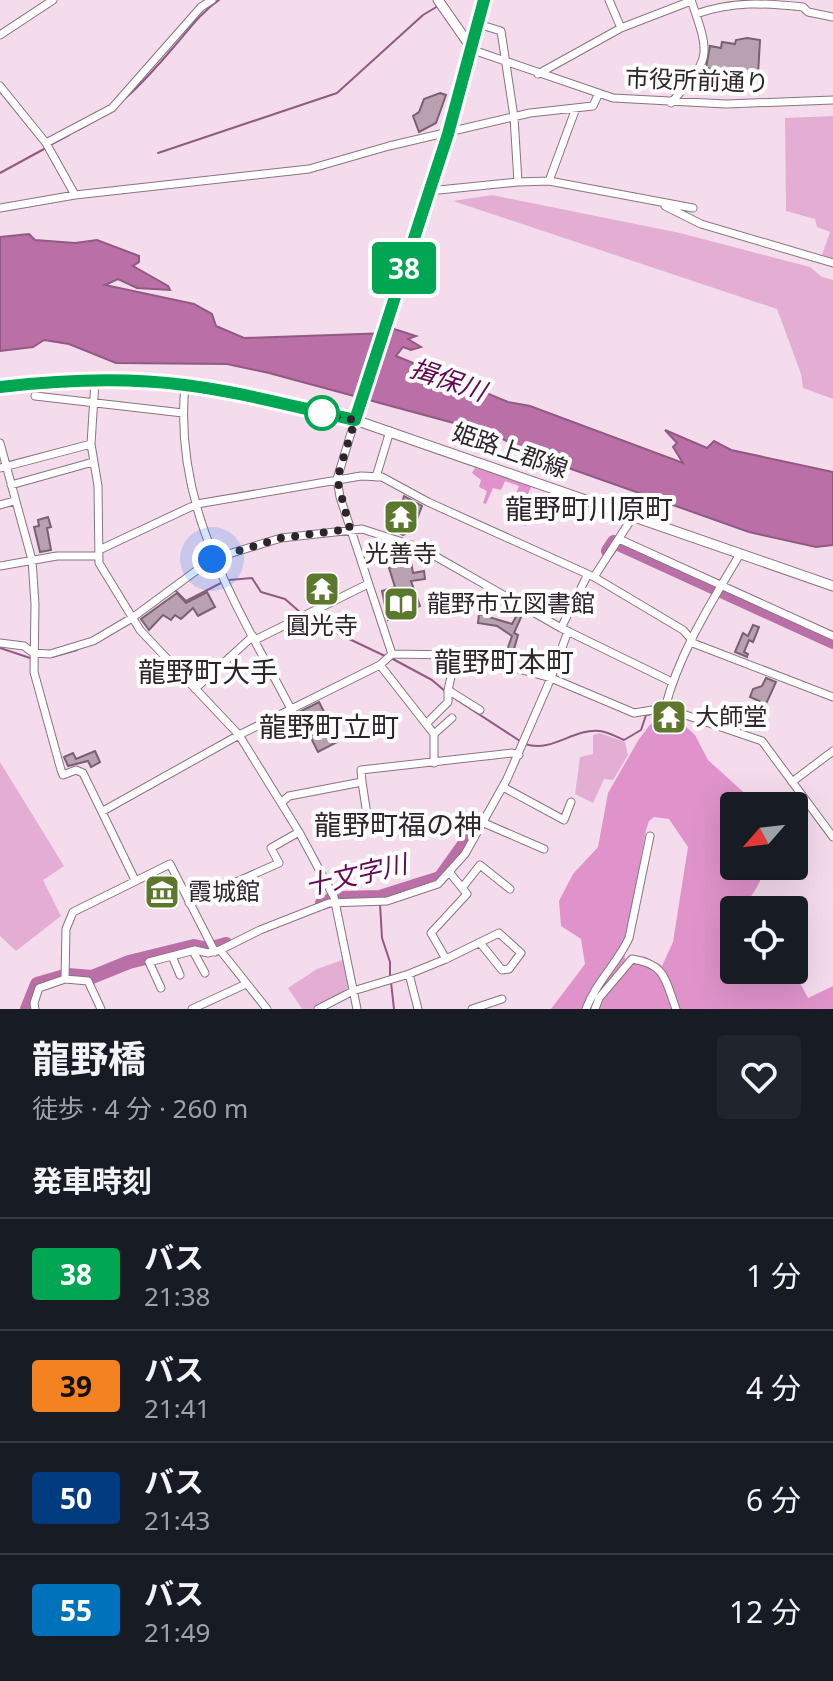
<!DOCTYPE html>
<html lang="ja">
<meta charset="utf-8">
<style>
:root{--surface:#171b24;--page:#20242c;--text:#f1f3f6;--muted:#9ea1a6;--line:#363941}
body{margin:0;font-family:"Noto Sans","Noto Sans JP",sans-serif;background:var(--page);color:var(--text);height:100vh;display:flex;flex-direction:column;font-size:30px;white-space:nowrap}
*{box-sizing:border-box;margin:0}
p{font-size:26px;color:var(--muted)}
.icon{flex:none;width:44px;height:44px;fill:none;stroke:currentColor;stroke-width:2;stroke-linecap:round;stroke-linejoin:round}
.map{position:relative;height:1009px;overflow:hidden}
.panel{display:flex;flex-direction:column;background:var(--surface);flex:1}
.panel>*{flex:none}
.badge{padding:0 16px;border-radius:6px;font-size:28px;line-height:52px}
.needle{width:52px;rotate:242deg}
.tools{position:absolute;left:720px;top:792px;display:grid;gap:16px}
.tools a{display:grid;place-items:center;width:88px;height:88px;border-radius:8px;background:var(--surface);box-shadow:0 8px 32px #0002;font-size:40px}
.you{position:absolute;width:40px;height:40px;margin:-20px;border:6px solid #fff;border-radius:50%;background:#1a73e8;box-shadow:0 0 0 12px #1a73e833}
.map>.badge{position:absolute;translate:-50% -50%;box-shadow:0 0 0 4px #fff}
h2{padding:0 32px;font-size:30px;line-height:72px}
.round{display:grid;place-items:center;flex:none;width:84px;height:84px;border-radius:8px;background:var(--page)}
.summary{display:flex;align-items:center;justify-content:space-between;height:136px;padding:0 32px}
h1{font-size:38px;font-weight:700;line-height:60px}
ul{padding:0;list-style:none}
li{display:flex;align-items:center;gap:24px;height:112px;padding:0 32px;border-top:2px solid var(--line)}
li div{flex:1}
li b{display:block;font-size:30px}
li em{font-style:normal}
li .badge{min-width:88px;font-weight:700;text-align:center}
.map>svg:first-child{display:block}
</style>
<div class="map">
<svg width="833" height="1009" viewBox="0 0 833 1009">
<rect width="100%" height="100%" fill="#f5dced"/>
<path fill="#e4aed4" d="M833,116v143l-11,-4 8,-23 -13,-5 -2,-8 -29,-8 -1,-93z
M492,195l188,38 130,34 12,10 11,3v119l-30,-11 -2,-14 -24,-65 -324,-108z
M600,733l25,9 3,13 -15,25 -9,-1 -11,24 -18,-9 5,-37 13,-3v-19z
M0,762l64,104 -21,14 18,36 -45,35 -16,-15z
M345,959l3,29 -33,21h-13l-14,-21 29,-19z"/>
<path fill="#df93ca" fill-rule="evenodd" d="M475,468l57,17 -11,24 10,9 -5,8 -7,-2 1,-7 -10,-5 9,-26 -14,-5 -4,9 -8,-2 -7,16 -3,-1 4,-12 -8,-4 2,-7 -9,-7z
M653,721l29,2 13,12 13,25 42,38 -2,8h-14v60h22l5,12c-4,13 -13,18 -15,32h-12v60h11l2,7c16,0 30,-7 46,-7l15,28 25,-12v23h-282l34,-45 -4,-25 -20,-13 -2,-25 14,-27 25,-27 10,-54 31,-54zM654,817l15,2 19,28 -15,95 -11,24 -4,-3 -15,2 -18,-6 -1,-7 22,-122 3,-9z"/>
<path fill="#ba70a7" stroke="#905a82" stroke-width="2" d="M29,234l6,6 40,3 22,-3 42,16v6l-6,4 35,20 2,4 -33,-2 -19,-9 -13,6 89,19 18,10 4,12 28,12 145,-5 2,-5 25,8 -8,3 13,8 -10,3 -8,-3 -7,9 112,46 22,4 153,57 -10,-16 4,-4 -12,-13 42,18 7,-7 17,9 102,22v73l-17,2 -67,-15 -189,-67 -73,-33 -218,-59 -42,-9 -111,-1 -47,-19 -25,-4 -11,7 -33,4v-114z"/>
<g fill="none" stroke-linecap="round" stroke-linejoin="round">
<path stroke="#905a82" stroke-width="2" d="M78,130c41,-21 64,-46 94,-81 16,-18 27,-35 47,-49
M50,145l19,-10
M158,153l179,-60 86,-78 15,-9
M0,173l44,-24
M229,580l23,-2 9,14 24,7 16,14
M175,590l11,11 37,-19
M305,618l80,38
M0,648l30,10
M52,657l25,-7
M391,658l41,22 14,12
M451,696l69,45
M525,744c28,9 48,-16 75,-13 8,1 17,6 24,9l17,-10 5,-15 6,-1
M380,904l2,34 8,24v14
M391,982l3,27"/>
<path stroke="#ba70a7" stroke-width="14" d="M608,551l6,-9 219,100
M322,903l17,-5 41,-1 60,-19 40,-56
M27,1009l10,-25 31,-9 24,2 37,-15 65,-16 15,3 17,-5"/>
</g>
<path fill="#b9a1b1" stroke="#776271" stroke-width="2" d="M747,38l13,2 -2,35 -52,-7 4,-22 11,2 1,-6 13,2 1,-4z
M440,93l6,2 -10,28 -17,9 -6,-16 6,-4 5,-13z
M404,496l18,10 -9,23 -10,6 -16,-9 5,-18 8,3z
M48,517l3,10 -4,1 4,22 -11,2 -6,-25 5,-1 -1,-6z
M411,562l2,11 11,-2 1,8 -14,2 9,25 -32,14 -6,-29 13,-4 -6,-19z
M207,592l8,15 -17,9 -5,-8 -12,11 -6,-4 -4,5 -8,-5 -14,15 -8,-11 36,-26 9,10z
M518,613l4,2 -8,18 4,2 -7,25 -7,-1 8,-23 -15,-10 -19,-3 1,-9 33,10z
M753,625l6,2 -6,15 -4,-2 -5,12 4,2 -1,3 -12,-5 8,-19 5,3z
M766,678l10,4 -10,22 -16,-7 3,-8 9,-3z
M319,702l20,39 -21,11 -8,-16 6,-3 -9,-17 -9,4 -3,-6z
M95,751l5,11 -9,5 -3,-6 -20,5 -4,-9 9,-4 3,6z"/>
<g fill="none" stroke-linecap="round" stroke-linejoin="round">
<defs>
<path id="minor" d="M609,0l12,28
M696,14c37,-13 69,-11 107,-7l5,5 25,5
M478,24l23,7 13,86 4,65 31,-1
M0,35l53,-35
M473,50l140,48 113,6 107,-4
M538,74l83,-46 70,-27
M0,86l46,57 29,52
M671,103c40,-45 40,-46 20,-103
M576,108l-27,73 144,27
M46,143l66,-35 89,-101 11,-7
M429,191l89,-9
M665,206l36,18 132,39
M0,208l75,-13 234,-26 80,-23 141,-33 63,-7 5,-11
M95,381l-4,63 7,42 1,77 41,67 99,105 60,97 35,65 23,112
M185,385c-12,123 51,219 106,324
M35,396l148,17
M355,420l-18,59 3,18 52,157
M0,443l32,117 3,44 -1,68 27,98 2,5 13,-5 7,3 52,107
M0,468l91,-24
M376,477l14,-46
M11,485l82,-23
M0,505l14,-4
M619,539l214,97
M99,550l98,-46 164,-28 21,1 46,25 166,75 89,53 9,10
M0,566l57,-10h41
M594,577l40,-62
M561,628l26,-52
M255,640l113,-56
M690,642l143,55
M0,643l24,3 9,7 17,1 43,-13 39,-23 80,-59 69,-21 81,-9 59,19 140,80 111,54
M456,655l-8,35 32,20
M380,665l54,69v29
M195,689l58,-53
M665,708c14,-55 46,-105 75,-154
M427,723l21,-21v-12
M434,734l18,-16
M362,782l6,39
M792,782l41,-31
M503,787l61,33 7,-18
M281,803l8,-7 73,-14 -1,-12 151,-17 7,2
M103,811l136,-76 141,-70 12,-11 64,1 59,13 36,10 83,35 31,-5 97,33 71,96
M484,823l60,26
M462,888l18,-23 30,24
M189,903l90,-40 -8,-15 28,-16
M220,950l47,59
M193,951l12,22
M172,956l8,19
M446,959l53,-26 22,20 -12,16 -7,1 -21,-26
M409,974l9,35
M65,979l1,-50 7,-17 97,-48 45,88
M161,988l-12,-26 46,-12 13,3 12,-3 40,-20 69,-27 58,-2 51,-17 27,-30 42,-75 44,-101 17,-47
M35,1009l-1,-6 5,-15 26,-9 23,2 13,28
M192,1009l54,-25
M318,1009l35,-18 56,-17 37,-15 -15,-26 36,-39 -17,-21
M472,1009l30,-10
M586,1009c10,-27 31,-45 43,-71l21,-102
M595,1009l4,-11 33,-39c34,5 33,21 44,50"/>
<path id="major" d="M438,0l35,50
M355,420l478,166"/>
<path id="highway" d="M0,387c61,-6 124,-10 185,-2 57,7 114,23 170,35l93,-286 36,-134"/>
</defs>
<use href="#minor" stroke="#897382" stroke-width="9"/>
<use href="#major" stroke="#897382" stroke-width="11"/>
<use href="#highway" stroke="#897382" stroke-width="13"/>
<use href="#minor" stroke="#fff" stroke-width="7"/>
<use href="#major" stroke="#fff" stroke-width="9"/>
<use href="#highway" stroke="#fff" stroke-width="11"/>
</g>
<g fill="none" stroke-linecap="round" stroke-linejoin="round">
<defs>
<path id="line" d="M0,387c61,-7 124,-10 185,-2 57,7 114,23 170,35l93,-286 36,-134"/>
</defs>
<use href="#line" stroke="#fff" stroke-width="18"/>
<use href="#line" stroke="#00a651" stroke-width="12"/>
<path stroke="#2e252b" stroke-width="8" stroke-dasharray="0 14.4" d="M212,559l69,-21 69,-9 -13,-50 18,-59 -33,-7"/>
</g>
<defs>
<symbol id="temple-square" viewBox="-11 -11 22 22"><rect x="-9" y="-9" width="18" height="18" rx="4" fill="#5c782d" stroke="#fff"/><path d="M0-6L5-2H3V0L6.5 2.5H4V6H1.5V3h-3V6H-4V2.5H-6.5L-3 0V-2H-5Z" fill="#fff"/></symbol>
<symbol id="library-square" viewBox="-11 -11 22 22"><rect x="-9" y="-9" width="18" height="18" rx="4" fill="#5c782d" stroke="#fff"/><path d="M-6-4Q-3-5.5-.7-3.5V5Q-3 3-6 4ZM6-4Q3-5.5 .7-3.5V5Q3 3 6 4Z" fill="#fff"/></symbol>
<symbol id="museum-square" viewBox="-11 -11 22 22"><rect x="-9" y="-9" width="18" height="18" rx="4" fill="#5c782d" stroke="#fff"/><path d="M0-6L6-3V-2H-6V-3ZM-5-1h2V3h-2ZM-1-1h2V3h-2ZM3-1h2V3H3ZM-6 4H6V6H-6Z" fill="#fff"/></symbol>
</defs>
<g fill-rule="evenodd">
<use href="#temple-square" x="381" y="497" width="40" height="40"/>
<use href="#temple-square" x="302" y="569" width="40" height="40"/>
<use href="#library-square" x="381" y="584" width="40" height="40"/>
<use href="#temple-square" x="649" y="697" width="40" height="40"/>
<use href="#museum-square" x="142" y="872" width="40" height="40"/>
</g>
<circle fill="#fff" stroke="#00a651" stroke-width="4" cx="322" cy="413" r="16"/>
<g text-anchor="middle" stroke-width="8" stroke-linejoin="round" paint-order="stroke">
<g font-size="24" fill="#2e252b" stroke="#fff">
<text transform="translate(697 81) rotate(2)" y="8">市役所前通り</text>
<text transform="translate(510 451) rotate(19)" y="8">姫路上郡線</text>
</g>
<g font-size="24" fill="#2e252b" stroke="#fff" text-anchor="start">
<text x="401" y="562" text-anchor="middle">光善寺</text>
<text x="427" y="612">龍野市立図書館</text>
<text x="322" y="634" text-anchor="middle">圓光寺</text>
<text x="695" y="725">大師堂</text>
<text x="188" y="900">霞城館</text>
</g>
<g font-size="26" font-style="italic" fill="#650855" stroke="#fff">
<text transform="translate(448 380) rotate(19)" y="9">揖保川</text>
<text transform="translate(356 875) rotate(-13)" y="9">十文字川</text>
</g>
<g font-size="28" fill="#2e252b" stroke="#fff">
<text x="589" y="519">龍野町川原町</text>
<text x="504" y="672">龍野町本町</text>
<text x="208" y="682">龍野町大手</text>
<text x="329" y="737">龍野町立町</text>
<text x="398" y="835">龍野町福の神</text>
</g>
</g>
</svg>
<div class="tools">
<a><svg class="needle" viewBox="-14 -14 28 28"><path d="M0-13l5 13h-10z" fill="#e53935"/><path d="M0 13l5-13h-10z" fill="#9ea1a6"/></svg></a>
<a><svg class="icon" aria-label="locate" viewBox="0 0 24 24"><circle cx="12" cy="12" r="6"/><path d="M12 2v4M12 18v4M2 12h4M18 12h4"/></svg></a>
</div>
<div class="you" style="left:212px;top:559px"></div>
<b class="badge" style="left:404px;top:268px;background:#00a651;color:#fff">38</b>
</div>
<section class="panel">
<div class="summary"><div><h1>龍野橋</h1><p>徒歩 · 4 分 · 260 m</p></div><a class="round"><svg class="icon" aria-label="heart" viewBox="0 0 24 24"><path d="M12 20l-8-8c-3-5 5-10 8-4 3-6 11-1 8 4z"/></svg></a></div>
<h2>発車時刻</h2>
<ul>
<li><span class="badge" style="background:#00a651;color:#fff">38</span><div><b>バス</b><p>21:38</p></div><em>1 分</em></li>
<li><span class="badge" style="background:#f58220;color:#111">39</span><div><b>バス</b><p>21:41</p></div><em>4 分</em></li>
<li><span class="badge" style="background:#003b80;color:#fff">50</span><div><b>バス</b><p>21:43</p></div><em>6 分</em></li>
<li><span class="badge" style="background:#0072bc;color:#fff">55</span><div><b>バス</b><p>21:49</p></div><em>12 分</em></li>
</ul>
</section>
